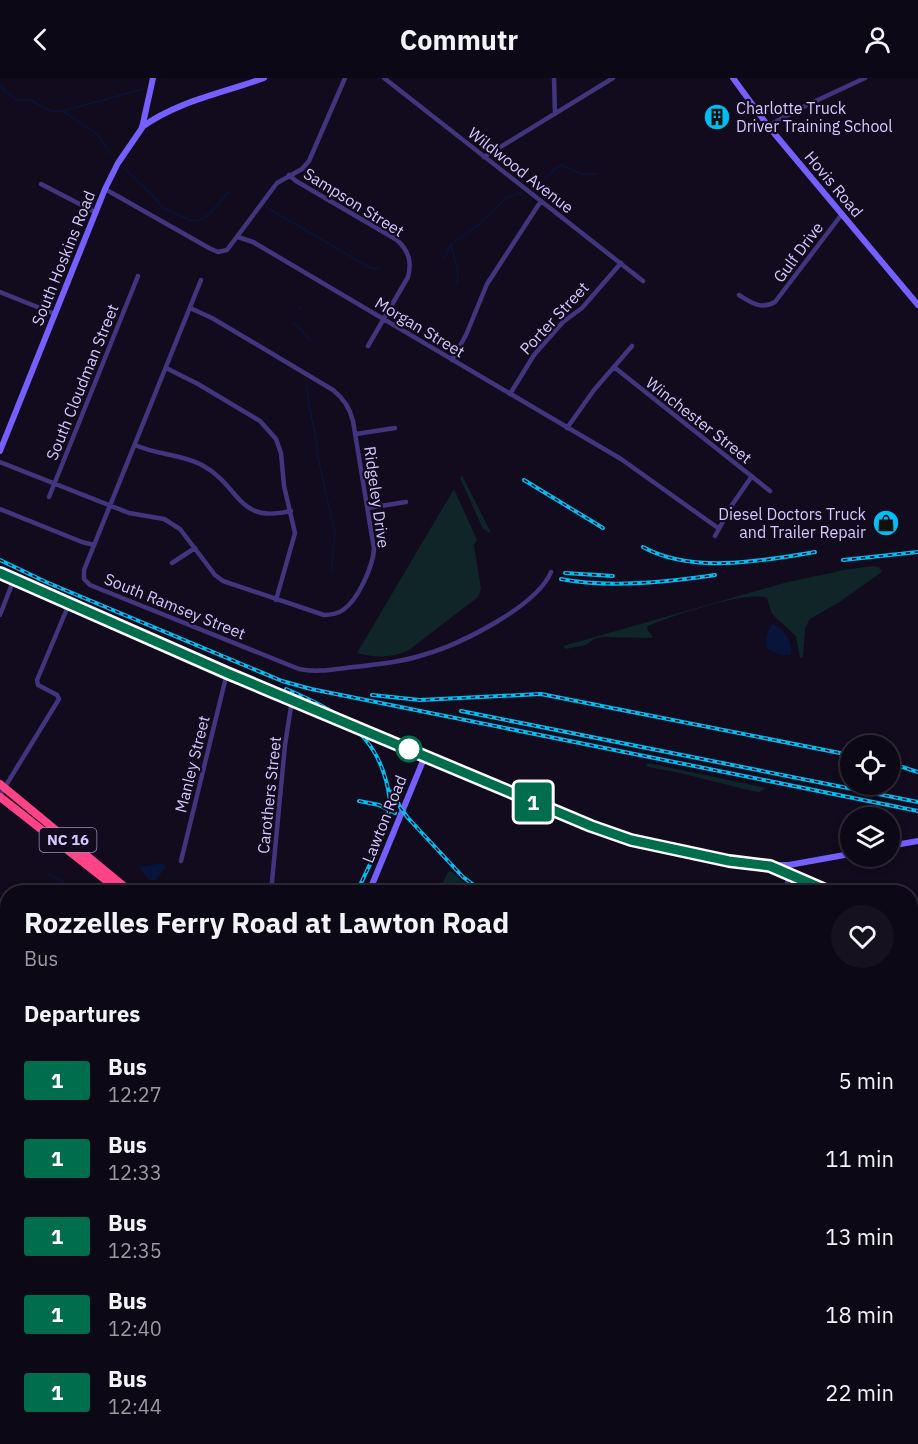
<!DOCTYPE html>
<style>
:root{--surface:#0d0816;--page:#16111f;--text:#f1f3f6;--muted:#9a9aa1;--line:#2d2935}
body{margin:0;font-family:"IBM Plex Sans",sans-serif;background:var(--page);color:var(--text);height:100vh;display:flex;flex-direction:column;font-size:22px;white-space:nowrap}
*{box-sizing:border-box;margin:0}
p{font-size:20px;color:var(--muted)}
.icon{flex:none;width:33px;height:33px;fill:none;stroke:currentColor;stroke-width:2;stroke-linecap:round;stroke-linejoin:round}
.map{position:relative;flex:1;overflow:hidden}
.panel{position:absolute;left:0px;top:807px;width:918px;height:560px;display:flex;flex-direction:column;background:var(--surface);border-radius:24px 24px 0 0;box-shadow:0 3px 9px #0003,0 0 0 2px var(--line)}
.panel>*{flex:none}
.badge{padding:0 12px;border-radius:4px;font-size:21px;line-height:39px}
.controls{position:absolute;left:840px;top:657px;display:grid;gap:12px}
.controls a{display:grid;place-items:center;width:60px;height:60px;border-radius:50%;background:var(--surface);box-shadow:0 3px 9px #0003,0 0 0 2px var(--line);font-size:30px}
.map>.badge{position:absolute;translate:-50% -50%;box-shadow:0 0 0 3px #fff}
h2{padding:0 24px;font-size:22px;line-height:54px}
.round{display:grid;place-items:center;flex:none;width:63px;height:63px;border-radius:32px;background:var(--page)}
.summary{display:flex;align-items:center;justify-content:space-between;height:102px;padding:0 24px}
h1{font-size:28px;font-weight:700;line-height:45px}
ul{padding:0;list-style:none}
li{display:flex;align-items:center;gap:18px;height:78px;padding:0 24px}
li div{flex:1}
li b{display:block;font-size:22px}
li em{font-style:normal}
li .badge{min-width:66px;font-weight:700;text-align:center}
header{display:flex;justify-content:space-between;align-items:center;height:78px;padding:0 24px;background:var(--surface);font-size:27px;font-weight:700}
.map>svg:first-child{display:block}
</style>
<header><svg class="icon" aria-label="back" viewBox="0 0 24 24"><path d="M15 5l-7 7 7 7"/></svg>Commutr<svg class="icon" aria-label="person" viewBox="0 0 24 24"><circle cx="12" cy="8" r="4"/><path d="M4 21q1-7 8-7t8 7"/></svg></header>
<div class="map">
<svg width="918" height="1366" viewBox="0 0 918 1366">
<rect width="100%" height="100%" fill="#110b1d"/>
<path fill="#0f2527" d="M462,397l28,56v2l-7,-4 -23,-51z
M454,411l23,51 -3,5 7,44 -3,8 -69,53c-17,8 -33,8 -52,3z
M873,488l6,1 3,5 -44,31 -28,16 -5,9 -2,29 -3,1 -4,-22 -24,-22 -5,-16c-20,-8 -91,17 -112,25l-7,3 -1,3 6,8 -2,1 -48,-1 -9,2 -8,6 -20,4 -3,-3 221,-63 60,-13z
M648,685l118,25 -7,4 -7,-1 -72,-18 -32,-6 -2,-2z
M451,793l22,20 3,1h-14l-20,-8 6,-12z
M514,1359h42l-4,7h-23z
M557,1359h58l-4,7h-34z"/>
<path fill="#08143a" d="M773,546c10,4 18,16 19,26l-2,5h-10l-13,-6c-2,-7 0,-21 6,-25z
M163,785l3,4 -10,13h-7l-10,-13z"/>
<g fill="none" stroke-linecap="round" stroke-linejoin="round">
<path stroke="#08143a" stroke-width="1.5" d="M162,2l2,-2
M0,6l4,6 12,10h14l21,11h12l80,-22
M64,34l34,23 12,19
M123,89l29,28 11,13 29,13c16,1 26,-19 37,-29
M532,109c13,-4 17,-16 29,-22l21,9h14
M266,129l101,59 7,3 4,-2
M451,167l7,27 -1,12
M444,182l6,-15 27,-19 29,-28 16,-6
M299,231l3,-3
M294,245l17,18
M307,307l1,16 9,42 -1,6 19,84 -4,38
M48,796l14,7 10,11
M0,1156l8,-1
M910,1321l8,-1
M803,1359v7"/>
<path stroke="#41367d" stroke-width="4.5" d="M384,0l259,203
M554,0l1,36
M768,48l37,-20 60,-28
M484,79l129,-79
M289,97l7,6 101,59c12,11 15,22 11,37l-40,69
M41,106l54,28
M105,111l104,59 9,4 9,-2 50,-67 25,-14 7,-8 36,-83
M238,159l15,5 368,217 97,69
M201,202l-117,290v9l6,6 209,84c18,4 36,0 55,-2 24,-3 49,-5 72,-13 35,-10 111,-48 125,-82
M0,214l55,22
M739,217c13,8 22,15 36,7l67,-88
M452,282l14,-25 21,-51 54,-83
M614,289l156,124
M166,290l32,16 62,37 16,18 5,14 3,33 11,47 -19,67
M510,316l24,-39 29,-33 19,-14 39,-45
M567,350l27,-38 38,-44
M356,356l39,-6
M135,367c22,10 46,9 67,20 40,22 34,59 89,46
M0,384l129,51 35,6 16,10 35,46 8,6 101,34c7,0 13,-1 19,-5 15,-10 30,-44 31,-61l-21,-128c-3,-13 -10,-23 -20,-31l-121,-72 -22,-10
M49,419l89,-221
M368,430l38,-6
M0,431l82,33 12,3
M715,458l17,-31 20,-29
M172,485l23,-15
M0,537l14,-36
M0,717l59,-96 -2,-4 -19,-10 -1,-5 32,-76
M181,783l46,-188
M770,787l60,27
M271,814l14,-147 7,-45
M785,814l4,-18
M910,847l8,3
M0,911l8,-21"/>
<path stroke="#765fff" stroke-width="6" d="M733,0l35,48 150,179
M142,49c36,-26 81,-34 122,-49
M0,373l105,-262 13,-26 24,-35 11,-50
M0,495l227,100 382,160 22,7 98,21 41,4h19l61,-11
M890,768l28,-5
M369,814l56,-136
M88,1366l5,-7"/>
<path stroke="#ff4387" stroke-width="8" d="M0,706l131,108
M0,719l121,95
M910,986h8
M910,997h8"/>
<defs>
<path id="rail" d="M524,402l79,48
M643,469c48,27 119,14 172,5
M0,482l46,22 236,99 29,8 607,122
M843,482l75,-8
M565,495l48,3
M561,501c45,9 108,3 154,-4
M286,611c42,18 83,37 98,85 4,12 7,24 5,36 -3,25 -22,59 -32,82
M372,617l48,5 121,-6 309,61
M461,633l457,91
M890,685l28,9
M392,713l8,16 8,11 55,59 19,14
M359,723l20,4 16,8
M0,1209l8,2
M0,1234l8,1
M0,1247l8,1
M0,1265h8
M0,1284l8,-3
M0,1333l8,-11
M0,1352l8,-11
M137,1359l13,7"/>
</defs>
<use href="#rail" stroke="#00bef3" stroke-width="4"/>
<use href="#rail" stroke="#110b1d" stroke-width="1.5" stroke-dasharray="4.5" stroke-linecap="butt"/>
</g>
<g fill="none" stroke-linecap="round" stroke-linejoin="round">
<defs>
<path id="line" d="M0,495l227,100 364,153 40,14 98,21 41,5 60,26"/>
</defs>
<use href="#line" stroke="#fff" stroke-width="14"/>
<use href="#line" stroke="#006d4d" stroke-width="9"/>
</g>
<defs>
<symbol id="building-disc" viewBox="-11 -11 22 22"><circle r="9.5" fill="#00bef3" stroke="#110b1d"/><path d="M-4-6H4V6H1V3H-1V6H-4ZM-2.5-4.3h1.7v1.8h-1.7ZM.8-4.3h1.7v1.8H.8ZM-2.5-1h1.7V.8h-1.7ZM.8-1h1.7V.8H.8Z" fill="#111"/></symbol>
<symbol id="shop-disc" viewBox="-11 -11 22 22"><circle r="9.5" fill="#00bef3" stroke="#110b1d"/><path d="M-5-2.5h2.3a2.7 3.5 0 0 1 5.4 0H5L5.5 6h-11ZM-1.5-2.5h3a1.5 2.3 0 0 0-3 0Z" fill="#111"/></symbol>
</defs>
<g fill-rule="evenodd">
<use href="#building-disc" x="702" y="24" width="30" height="30"/>
<use href="#shop-disc" x="871" y="430" width="30" height="30"/>
</g>
<circle fill="#fff" stroke="#006d4d" stroke-width="3" cx="409" cy="671" r="12"/>
<g text-anchor="middle" stroke-width="4.5" stroke-linejoin="round" paint-order="stroke">
<rect fill="#110b1d" stroke="#9a8fbb" stroke-width="1.5" x="39.5" y="750" width="57" height="24" rx="4.5"/>
<g font-size="15" font-weight="bold" fill="#d5c8ff">
<text x="68" y="767">NC 16</text>
</g>
<g font-size="16" fill="#d5c8ff" stroke="#110b1d" text-anchor="start">
<text x="736" y="36">Charlotte Truck<tspan x="736" dy="18">Driver Training School</tspan></text>
<text x="866" y="442" text-anchor="end">Diesel Doctors Truck<tspan x="866" dy="18">and Trailer Repair</tspan></text>
</g>
<g font-size="16" fill="#d5c8ff" stroke="#110b1d">
<text transform="translate(521 92) rotate(38)" y="6">Wildwood Avenue</text>
<text transform="translate(834 106) rotate(50)" y="6">Hovis Road</text>
<text transform="translate(354 124) rotate(32)" y="6">Sampson Street</text>
<text transform="translate(798 174) rotate(-53)" y="6">Gulf Drive</text>
<text transform="translate(63 180) rotate(-68)" y="6">South Hoskins Road</text>
<text transform="translate(554 240) rotate(-47)" y="6">Porter Street</text>
<text transform="translate(420 249) rotate(31)" y="6">Morgan Street</text>
<text transform="translate(82 304) rotate(-68)" y="6">South Cloudman Street</text>
<text transform="translate(699 342) rotate(38)" y="6">Winchester Street</text>
<text transform="translate(377 419) rotate(82)" y="6">Ridgeley Drive</text>
<text transform="translate(175 528) rotate(22)" y="6">South Ramsey Street</text>
<text transform="translate(192 686) rotate(-76)" y="6">Manley Street</text>
<text transform="translate(269 717) rotate(-84)" y="6">Carothers Street</text>
<text transform="translate(384 741) rotate(-68)" y="6">Lawton Road</text>
</g>
</g>
</svg>
<div class="controls">
<a><svg class="icon" aria-label="locate" viewBox="0 0 24 24"><circle cx="12" cy="12" r="6"/><path d="M12 2v4M12 18v4M2 12h4M18 12h4"/></svg></a>
<a><svg class="icon" aria-label="layers" viewBox="0 0 24 24"><path d="M12 4l9 5-9 5-9-5zM3 14l9 5 9-5"/></svg></a>
</div>
<b class="badge" style="left:533px;top:724px;background:#006d4d;color:#fff">1</b>
<section class="panel">
<div class="summary"><div><h1>Rozzelles Ferry Road at Lawton Road</h1><p>Bus</p></div><a class="round"><svg class="icon" aria-label="heart" viewBox="0 0 24 24"><path d="M12 20l-8-8c-3-5 5-10 8-4 3-6 11-1 8 4z"/></svg></a></div>
<h2>Departures</h2>
<ul>
<li><span class="badge" style="background:#006d4d;color:#fff">1</span><div><b>Bus</b><p>12:27</p></div><em>5 min</em></li>
<li><span class="badge" style="background:#006d4d;color:#fff">1</span><div><b>Bus</b><p>12:33</p></div><em>11 min</em></li>
<li><span class="badge" style="background:#006d4d;color:#fff">1</span><div><b>Bus</b><p>12:35</p></div><em>13 min</em></li>
<li><span class="badge" style="background:#006d4d;color:#fff">1</span><div><b>Bus</b><p>12:40</p></div><em>18 min</em></li>
<li><span class="badge" style="background:#006d4d;color:#fff">1</span><div><b>Bus</b><p>12:44</p></div><em>22 min</em></li>
</ul>
</section>
</div>
